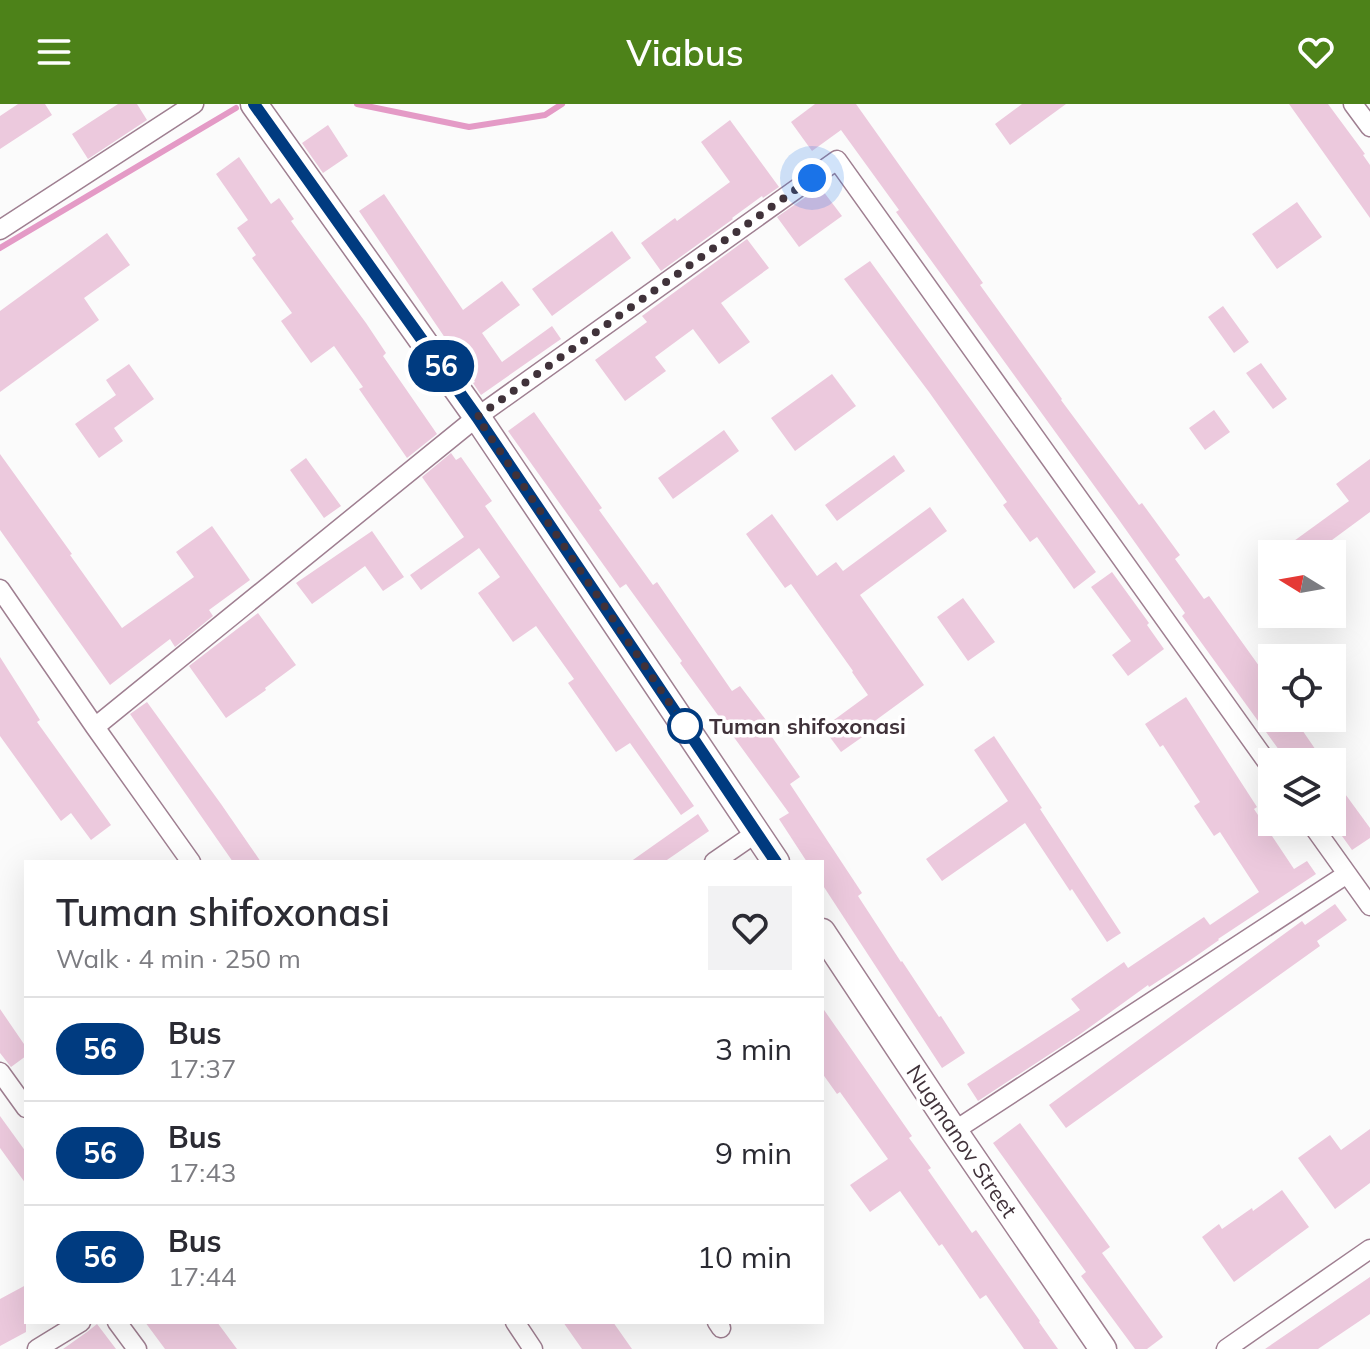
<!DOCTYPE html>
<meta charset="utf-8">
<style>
:root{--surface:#fff;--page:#f2f2f3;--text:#2b2b33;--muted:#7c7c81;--line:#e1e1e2;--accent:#4d8219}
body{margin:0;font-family:Mulish,sans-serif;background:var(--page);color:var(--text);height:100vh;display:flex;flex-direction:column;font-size:30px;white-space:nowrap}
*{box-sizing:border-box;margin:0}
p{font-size:26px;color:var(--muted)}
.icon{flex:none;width:44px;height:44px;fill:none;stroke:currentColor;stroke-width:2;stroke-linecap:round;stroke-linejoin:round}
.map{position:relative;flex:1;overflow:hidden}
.drawer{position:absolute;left:24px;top:756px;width:800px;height:464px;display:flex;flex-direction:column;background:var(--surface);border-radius:0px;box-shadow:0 8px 32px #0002}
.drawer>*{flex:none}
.badge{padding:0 16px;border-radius:26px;font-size:28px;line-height:52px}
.needle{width:52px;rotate:281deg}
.buttons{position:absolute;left:1258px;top:436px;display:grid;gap:16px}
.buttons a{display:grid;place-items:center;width:88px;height:88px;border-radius:0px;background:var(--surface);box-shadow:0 8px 32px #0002;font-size:40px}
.you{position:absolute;width:40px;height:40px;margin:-20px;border:6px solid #fff;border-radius:50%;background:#1a73e8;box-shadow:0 0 0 12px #1a73e833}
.map>.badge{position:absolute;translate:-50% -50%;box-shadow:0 0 0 4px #fff}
.round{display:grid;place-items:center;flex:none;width:84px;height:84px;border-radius:0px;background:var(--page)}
.head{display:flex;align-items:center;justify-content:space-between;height:136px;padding:0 32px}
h1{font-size:38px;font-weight:600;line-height:60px}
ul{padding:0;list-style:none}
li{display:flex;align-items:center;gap:24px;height:104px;padding:0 32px;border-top:2px solid var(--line)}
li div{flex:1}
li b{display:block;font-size:30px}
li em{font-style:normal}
li .badge{min-width:88px;font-weight:700;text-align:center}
header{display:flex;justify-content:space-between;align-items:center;height:104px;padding:0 32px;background:var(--accent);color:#fff;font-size:36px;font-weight:600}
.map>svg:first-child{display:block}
</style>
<header><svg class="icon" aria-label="menu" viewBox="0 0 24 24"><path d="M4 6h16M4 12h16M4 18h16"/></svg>Viabus<svg class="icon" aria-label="heart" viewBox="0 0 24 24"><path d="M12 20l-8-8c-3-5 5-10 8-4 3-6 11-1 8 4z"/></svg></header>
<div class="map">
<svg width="1370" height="1245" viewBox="0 0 1370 1245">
<rect width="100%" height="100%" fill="#fbfbfb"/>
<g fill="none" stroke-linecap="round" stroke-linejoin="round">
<path stroke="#e49ac6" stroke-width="6" d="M357,0l112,23 76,-12 17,-11
M0,144l236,-140"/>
</g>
<path fill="#ecc9dd" d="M18,0h27l7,11 -52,34v-33z
M118,0h19l10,16 -59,39 -16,-25z
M815,0h41l127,179 -3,2 82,114 -1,1 78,105 3,-2 38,52 -5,4 29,40 5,-3 63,88v34h22l30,44h-36l-6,-8 -100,-138 3,-3 -66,-93 -223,-308 3,-2 -58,-80 -29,21 -21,-29z
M1022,0h44l-56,41 -15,-21z
M1289,0h39l37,50 -2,1 7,10v53z
M730,16l49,67 -16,11 -1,-2 -30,22 1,1 -72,52 -20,-28 34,-25 2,3 53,-39 -29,-40z
M328,21l20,31 -25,17 -21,-30z
M239,53l32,47 8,-6 15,21 -3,2 75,102 20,30 -3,3 54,78 -30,24 -48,-69 4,-2 -29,-41 -23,17 -30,-42 11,-8 -40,-55 4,-3 -19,-27 11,-8 -32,-46z
M820,83l22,29 -43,31 -22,-30z
M384,90l79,116 39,-29 18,24 -38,28 20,29 50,-36 9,13 -80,56 -8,-12 2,-1 -116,-171z
M1297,98l25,35 -45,32 -25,-35z
M612,127l19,27 -79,58 -20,-27z
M107,129l23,32 -46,33 15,22 -99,72v-81z
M747,135l22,29 -48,35 29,39 -31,22 -26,-35 -38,28 11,14 -41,30 -30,-41 52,-38 -5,-6z
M870,157l226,311 -22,17 -37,-52 -7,5 -27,-37 4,-3 -78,-110 -85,-113z
M1223,202l26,36 -15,11 -26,-36z
M1261,259l26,36 -14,10 -27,-36z
M129,260l25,35 -40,29 9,13 -24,17 -24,-34 41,-29 -10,-15z
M832,270l24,32 -61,45 -24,-33z
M1214,306l16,22 -25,18 -16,-22z
M534,308l68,96 -3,2 54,75 4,-3 75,109 8,-5 29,38 -4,3 35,50 -10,7 72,109 -4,3 43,66 1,-1 37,56 2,-1 24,37 -23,15 -120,-184v-22h-15l-28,-43 10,-6 -109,-150 2,-2 -56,-77 -6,4 -112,-157z
M724,326l15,21 -66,48 -15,-21z
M451,349l5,7 5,-3 31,44 -7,5 209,300 -13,9 -51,-72 -14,9 -48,-69 6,-4 -38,-53 -23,16 -35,-49 22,-16 -21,-29 -58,42 -11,-15 54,-38 -42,-60z
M0,350l72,100 -2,1 52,73 72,-51 -18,-25 36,-26 38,54 -41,30 4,6 -38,31 -5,-8 -60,46 -110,-155z
M894,351l11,16 -68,50 -12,-16z
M306,354l35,48 -17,12 -34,-48z
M1370,355v53l-57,42h-37l73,-53 -13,-17z
M930,403l17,24 -87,64 64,90 -52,38 3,5 -34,24 -18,-24 45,-33 -16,-23 1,-1 -62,-87 -6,4 -39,-54 26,-20 45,62 19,-14 7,9z
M372,427l32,46 -21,14 -18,-25 -53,38 -16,-21z
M1112,468l37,51 -2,2 17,24 -36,27 -16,-21 19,-14 -40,-54z
M963,494l32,44 -27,19 -31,-44z
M258,509l38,52 -31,23 1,2 -40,28 -37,-52z
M0,553l40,63 -3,2 74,103 -20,15 -20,-27 -10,8 -61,-85z
M1186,593l71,110 -3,2 40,60 13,-8 9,13 -98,65 1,1 -30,21 -40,26 -1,-2 -69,50 -101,66 -11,-17 113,-74 -9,-11 53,-37 4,6 76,-51 6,8 49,-33 -39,-60 -6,4 -20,-30 6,-4 -37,-57 -3,2 -15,-23z
M147,598l74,102 40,58h-28l-103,-148z
M994,632l48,72 -2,1 81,124 -14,9 -35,-53 -2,2 -45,-68 -83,58 -16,-22 82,-58 -34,-51z
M1332,672l38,52v10l-18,12 -20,-28z
M698,710l11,17 -45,31h-34z
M1335,800l12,16 -30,21 3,5 -254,182 -17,-23 253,-184 3,4z
M822,903l90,129 -3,2 22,30 -3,2 44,63 4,-3 64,91 -1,1 19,27h-34l-38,-54 -6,4 -38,-55 -3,2 -39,-55 -30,21 -20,-27 38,-26 -48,-67 -3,2 -15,-21z
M0,905l26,38v9l-15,11 -11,-14z
M0,1012l26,36v32l-26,-36z
M1020,1019l90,124 -8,6 61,84 -16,12h-12l-54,-73 5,-4 -93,-129z
M1370,1025v54l-35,26 -37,-51 32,-23 11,15z
M1282,1086l27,37 -75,55 -32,-45 17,-13 3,5 30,-21 1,3z
M1370,1173v37l-52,35h-53z
M26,1181v47l-26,14v-47z
M145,1218h72l20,27h-72z
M563,1218h50l19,27h-50z
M97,1220l19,25h-53l24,-17z"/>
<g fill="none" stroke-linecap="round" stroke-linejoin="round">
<defs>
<path id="minor" d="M1353,0l17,23
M0,126l194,-126
M0,485l95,138 96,135
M95,623l382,-310 360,-257 435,609
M1310,718l60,84
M714,758l42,-29
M0,968l26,36
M954,1027l393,-257
M117,1218l20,27
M515,1218l18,27
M717,1218l4,6
M37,1245l44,-27
M1226,1245l144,-100"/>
<path id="secondary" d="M254,0l223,313 299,445
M822,828l132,199 149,218"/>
</defs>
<use href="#minor" stroke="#9f7f91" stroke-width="21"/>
<use href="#secondary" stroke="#9f7f91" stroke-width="29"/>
<use href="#minor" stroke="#fff" stroke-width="18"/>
<use href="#secondary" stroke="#fff" stroke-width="26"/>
</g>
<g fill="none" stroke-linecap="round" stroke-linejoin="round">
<defs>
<path id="line" d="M254,0l223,313 299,445"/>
</defs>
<use href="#line" stroke="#fff" stroke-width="18"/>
<use href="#line" stroke="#003b80" stroke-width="12"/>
<path stroke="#40323a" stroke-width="8" stroke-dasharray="0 14.4" d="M685,622l-208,-309 335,-239"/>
</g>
<circle fill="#fff" stroke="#003b80" stroke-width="4" cx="685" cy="622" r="16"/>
<g text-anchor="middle" stroke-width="7" stroke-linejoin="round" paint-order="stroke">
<g font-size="22" font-weight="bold" fill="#40323a" stroke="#fff" text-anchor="start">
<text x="709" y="630">Tuman shifoxonasi</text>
</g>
<g font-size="22" fill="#40323a" stroke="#fff">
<text transform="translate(962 1037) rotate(56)" y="8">Nugmanov Street</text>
</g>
</g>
</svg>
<div class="buttons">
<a><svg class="needle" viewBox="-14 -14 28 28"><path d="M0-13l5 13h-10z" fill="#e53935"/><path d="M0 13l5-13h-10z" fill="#7c7c81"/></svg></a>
<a><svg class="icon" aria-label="locate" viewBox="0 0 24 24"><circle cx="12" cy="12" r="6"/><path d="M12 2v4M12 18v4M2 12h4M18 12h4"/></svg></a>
<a><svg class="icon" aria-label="layers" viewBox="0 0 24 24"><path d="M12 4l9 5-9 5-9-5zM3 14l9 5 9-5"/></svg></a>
</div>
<div class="you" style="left:812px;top:74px"></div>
<b class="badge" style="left:441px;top:262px;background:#003b80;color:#fff">56</b>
<section class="drawer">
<div class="head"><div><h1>Tuman shifoxonasi</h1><p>Walk · 4 min · 250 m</p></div><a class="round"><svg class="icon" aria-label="heart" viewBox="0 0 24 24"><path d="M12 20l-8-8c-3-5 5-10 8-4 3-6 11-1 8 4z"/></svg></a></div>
<ul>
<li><span class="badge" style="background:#003b80;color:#fff">56</span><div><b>Bus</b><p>17:37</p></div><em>3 min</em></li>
<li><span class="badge" style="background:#003b80;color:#fff">56</span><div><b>Bus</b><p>17:43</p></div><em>9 min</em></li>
<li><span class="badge" style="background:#003b80;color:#fff">56</span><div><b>Bus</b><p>17:44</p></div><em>10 min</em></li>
</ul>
</section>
</div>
